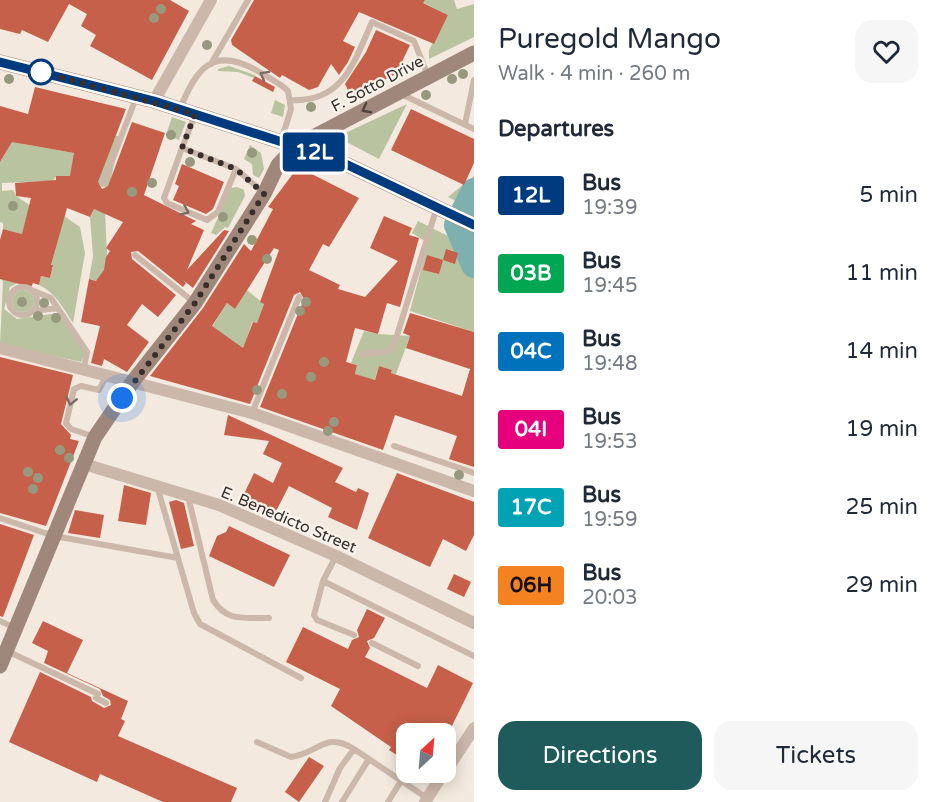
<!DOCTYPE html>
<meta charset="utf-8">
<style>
:root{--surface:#fff;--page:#f6f6f7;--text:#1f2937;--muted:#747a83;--accent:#1f5b5b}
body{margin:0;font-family:"Varela Round",sans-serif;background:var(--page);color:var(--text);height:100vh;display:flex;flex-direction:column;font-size:22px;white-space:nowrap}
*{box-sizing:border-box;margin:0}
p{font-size:20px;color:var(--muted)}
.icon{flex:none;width:33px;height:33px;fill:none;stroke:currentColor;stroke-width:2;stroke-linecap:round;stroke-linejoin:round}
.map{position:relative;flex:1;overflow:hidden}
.details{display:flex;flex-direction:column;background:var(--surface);width:468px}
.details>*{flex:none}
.badge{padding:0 12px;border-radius:4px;font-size:21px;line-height:39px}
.needle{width:39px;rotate:26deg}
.controls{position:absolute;left:396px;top:723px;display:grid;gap:12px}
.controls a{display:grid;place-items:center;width:60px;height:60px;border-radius:12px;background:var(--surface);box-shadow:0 3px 15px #0003;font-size:30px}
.you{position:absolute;width:30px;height:30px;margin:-15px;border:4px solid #fff;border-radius:50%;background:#1a73e8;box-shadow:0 0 0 9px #1a73e833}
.map>.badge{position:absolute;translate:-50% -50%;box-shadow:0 0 0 3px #fff}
h2{padding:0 24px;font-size:22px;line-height:54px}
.round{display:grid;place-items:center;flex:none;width:63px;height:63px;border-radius:18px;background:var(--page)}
.head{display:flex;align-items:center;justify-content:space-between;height:102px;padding:0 24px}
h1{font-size:28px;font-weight:600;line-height:45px}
.button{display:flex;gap:12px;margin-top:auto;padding:12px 24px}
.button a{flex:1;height:69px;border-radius:18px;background:var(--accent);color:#fff;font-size:24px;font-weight:600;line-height:69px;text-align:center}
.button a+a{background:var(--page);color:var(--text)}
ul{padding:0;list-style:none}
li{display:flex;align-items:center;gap:18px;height:78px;padding:0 24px}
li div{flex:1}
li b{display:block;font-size:22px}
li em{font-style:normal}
li .badge{min-width:66px;font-weight:700;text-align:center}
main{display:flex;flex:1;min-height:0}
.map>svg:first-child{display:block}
</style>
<main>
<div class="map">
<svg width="474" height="802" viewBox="0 0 474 802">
<rect width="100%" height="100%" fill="#f3e9df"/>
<path fill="#b9c39f" d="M418,0h36l3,9 17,-5v33l-45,22v-9l19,-35z
M229,66l26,9 -1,3 -16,-6 -20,-1v-2z
M275,100l10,5 -2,12 -12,-4z
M407,104l-28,55 -42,-22z
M172,117l14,5 -7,18 -13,-5z
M23,123v21l51,9 28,-18 18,1 -11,52 -35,-11 -17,-1 -5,5 -50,2v8l11,-1 3,6 21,14 -15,24 -19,-5v-6l-3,-1v-60z
M250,145l11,8 3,16 -5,9 -6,-3 -1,-11 -8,-5z
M474,176v34l-26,-13z
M237,187l7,3 1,6 -17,32 -3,-1 -9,8 -5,-2 20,-45z
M94,209l11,3 2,42 -4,28 -14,-3 4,-23 -3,-39z
M64,216l16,11 5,26 -12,70c-10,-15 -17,-30 -34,-38l2,-9 9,2 3,-12 -2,-1z
M418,221l56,28v83l-64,-21 18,-68 -16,-10z
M0,276l17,7 -7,4 -6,22 13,10 41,-6 28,38 -5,11 -81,-18 3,-62z
M247,290l17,14 -7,19 -5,-1 -11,36 -29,-31 15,-24 8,6z
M12 301a11 11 0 1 1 22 0a11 11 0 1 1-22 0Z
M364,331l14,3 32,2 -14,38 -5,-1 1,-3 -13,-4 -13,40 -6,-30 -5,-2 2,-9 -6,-2z"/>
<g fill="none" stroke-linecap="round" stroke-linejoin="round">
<path stroke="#7eb0af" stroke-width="26" d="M474,191l-17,34 17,40"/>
</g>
<path fill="#c6604a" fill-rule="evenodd" d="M0,0h170l19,11 -37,69 -62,-34 6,-11 -15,-9 6,-12 -18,-10 -21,38 -26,-12 -2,4 -20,-5z
M254,0h171l-2,3 25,12 -14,29 -75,-32 -16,29 12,6 -7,15 -9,13 -8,-11 -13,23 -9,3 -27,-15 -2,3 -48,-33 -1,-5z
M376,30l34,15 -14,29 -45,22 -6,-12 21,-32z
M255,76l20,11 -2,5 -21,-11z
M35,87l91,22 -28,73 4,7 6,-3 24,-64 33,11 -21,62 52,26 -5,3 13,6 -17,40 37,-40 5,1 -36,57 -10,-8 3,3 -3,4 -45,-36 -7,1 1,7 44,36 -18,22 -16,-13 -15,21 22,17 -22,30 -23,-13 -2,7 -11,-3 9,-37 -19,-4 8,-43 7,2 8,-11 2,-13 4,-6 -4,-3 17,-26 -29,-13 -4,8 -23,-9 -16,57h2l-3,13 -9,-2 -2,9 -6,-2 -2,4 -31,-8v-39l3,-11 19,5 9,-36 -15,-2 -1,-13 41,-3v-4h14l4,-23 -62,-11 -12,20v-56l28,8z
M411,109l63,30v24l-10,22 -73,-35z
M182,164l42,18 -11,27 -7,5 -33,-14 6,-14 -4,-2z
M298,167l61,31 -30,49 -6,-3 -14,26 31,15 -2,4 27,8 33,-36 -28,-13 14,-32 28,12 -3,7 10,3 -19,69 -13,-4 -9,31 -23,-6 -9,34 11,3 -2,9 20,6 4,-14 13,4 -1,3 71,23 8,-27 -64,-21 4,-12 -7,-3 7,-20 64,19v135l-25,-8 8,-23 -62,-21 -12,35 -123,-43 44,-108 -4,-7 -6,3 -44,109 -100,-28 53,-68 41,-64 7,7 22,-42 -5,-2zM274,248l5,2 -19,52 4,2 -7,19 -4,-1 -10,26 -31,-22 15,-23 8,6z
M446,249l12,4 -3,11 -12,-4z
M427,255l16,5 -4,14 -16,-4z
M0,357l73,18 -12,49 10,11 -1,4 9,2 -33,85 -46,-13z
M228,415l115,53 -8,14 21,10 2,-4 11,5 -12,37 -29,-13 4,-9 -43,-22 -14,27 -32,-17 11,-23 19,10 9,-20 -19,-9 6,-13 -45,-6z
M397,473l77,29v33l-8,16 -23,-12 -13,28 -62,-29z
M124,485l27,8 -5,32 -28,-4z
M176,500l8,3 10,43 -13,3 -12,-47z
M75,510l29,5 -4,23 -32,-5z
M0,524l34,11 -31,82 -3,-1z
M229,526l61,29 -16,32 -65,-31 8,-20 9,-4z
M454,574l17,8 -7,15 -17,-8z
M367,609l18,9 -11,20 -7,3 3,7 -5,9 62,31 11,-23 35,18 -25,51h-42v27l-17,-11 2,-3 -60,-41 9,-17 -54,-27 17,-35 45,22 4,-9 7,-3 -2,-7z
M43,621l40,19 -16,33 61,28 -7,18 4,2 -7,15 119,52 -6,14h-68l-63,-28 -3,8 -88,-40 31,-70 51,25 1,4 12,7 7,-3 -1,-5 -7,-4 -3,-7 -56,-26 4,-12 -16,-8z
M309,757l15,9 -25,36 -14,-10z"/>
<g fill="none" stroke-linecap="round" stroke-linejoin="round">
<path stroke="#ccb8ab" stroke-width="6" d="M211,64l37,-64
M401,94l73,35
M291,100c52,3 63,-38 81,-78l42,19 14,35
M180,109c16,-40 32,-63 76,-39 11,7 23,12 32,21l3,18 -10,32
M195,115l-13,33 54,21 28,24
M465,124l9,-44
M182,148l-18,50 3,5 40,17 11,-8 18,-43
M103,184l33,-86
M135,255l60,48
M9 301a14 14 0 1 1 28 0a14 14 0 1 1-28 0Z
M34,291l17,7 36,54 -3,16
M33,311l25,-3
M362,354l24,-2 7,-4 44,-141
M252,413l47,-116
M95,437l-24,-8 -5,-6 8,-34 7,-3 18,4 8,-16
M394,446l80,27
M157,486l37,127 6,11 101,54
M188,496l25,104c15,23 31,17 56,18
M0,518l54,18 124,22
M336,556l-13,25 -9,34 3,5 37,15
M323,581l151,75
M0,621l15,7
M372,643l46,23
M7,651l91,43 -2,4 10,5
M257,742l34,15c28,-4 34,-26 63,-8
M325,802l15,-34 14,-19 73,49
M342,802l27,-43
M388,802l13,-21"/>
<path stroke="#ccb8ab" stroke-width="12" d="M154,101l57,-101
M0,348l252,65 222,78
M84,464l135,41 117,51 138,67
M446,771l28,-43
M425,802l19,-30"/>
<path stroke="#a0877c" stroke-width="15" d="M0,62l154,39 181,58 139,66
M0,666l95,-229 39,-57 61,-77 69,-109 14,-29 18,-19 178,-93"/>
</g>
<g fill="#97997e">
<circle cx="161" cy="9" r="5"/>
<circle cx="154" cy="18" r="5"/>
<circle cx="207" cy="45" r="5"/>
<circle cx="463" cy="74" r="5"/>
<circle cx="9" cy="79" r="5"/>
<circle cx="452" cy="79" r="5"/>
<circle cx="426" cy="95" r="5"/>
<circle cx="311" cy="107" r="5"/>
<circle cx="171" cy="135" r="5"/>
<circle cx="252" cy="153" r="5"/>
<circle cx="190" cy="162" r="5"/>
<circle cx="152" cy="183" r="5"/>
<circle cx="132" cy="192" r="5"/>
<circle cx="13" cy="206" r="5"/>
<circle cx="223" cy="217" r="5"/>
<circle cx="252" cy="240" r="5"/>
<circle cx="267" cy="259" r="5"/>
<circle cx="22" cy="302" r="5"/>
<circle cx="306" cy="302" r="5"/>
<circle cx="44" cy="303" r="5"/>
<circle cx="300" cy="311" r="5"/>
<circle cx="38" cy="316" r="5"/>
<circle cx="56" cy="318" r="5"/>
<circle cx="324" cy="362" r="5"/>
<circle cx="311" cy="377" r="5"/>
<circle cx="257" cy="390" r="5"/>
<circle cx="282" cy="394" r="5"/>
<circle cx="334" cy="422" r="5"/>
<circle cx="328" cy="431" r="5"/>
<circle cx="60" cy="450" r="5"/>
<circle cx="69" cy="458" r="5"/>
<circle cx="28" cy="472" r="5"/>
<circle cx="459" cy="475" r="5"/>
<circle cx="38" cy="478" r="5"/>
<circle cx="33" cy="489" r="5"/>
</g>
<defs><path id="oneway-chevron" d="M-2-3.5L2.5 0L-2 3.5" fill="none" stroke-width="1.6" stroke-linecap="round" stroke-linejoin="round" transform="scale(1.5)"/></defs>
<g stroke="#7b6c64">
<use href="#oneway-chevron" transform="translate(264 75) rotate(-151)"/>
<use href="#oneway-chevron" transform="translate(185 211) rotate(23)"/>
<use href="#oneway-chevron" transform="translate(71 401) rotate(103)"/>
</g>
<use stroke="#53443e" href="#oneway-chevron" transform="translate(366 109) rotate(152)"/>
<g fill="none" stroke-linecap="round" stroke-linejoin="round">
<defs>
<path id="line" d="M0,62l154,39 181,58 139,66"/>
</defs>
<use href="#line" stroke="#fff" stroke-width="14"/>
<use href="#line" stroke="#003b80" stroke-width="9"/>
<path stroke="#392e2a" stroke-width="6" stroke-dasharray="0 10.8" d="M41,72l154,42 -13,34 54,21 28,25 -69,109 -73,95"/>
</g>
<circle fill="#fff" stroke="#003b80" stroke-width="3" cx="41" cy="72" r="12"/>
<g text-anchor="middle" stroke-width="4.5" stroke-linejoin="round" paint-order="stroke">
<g font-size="16" fill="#392e2a" stroke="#faf3ec">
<text transform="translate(377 83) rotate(-28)" y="6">F. Sotto Drive</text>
<text transform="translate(289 519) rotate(23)" y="6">E. Benedicto Street</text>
</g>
</g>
</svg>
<div class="controls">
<a><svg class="needle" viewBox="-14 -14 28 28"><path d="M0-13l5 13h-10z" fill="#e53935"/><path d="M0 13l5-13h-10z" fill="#747a83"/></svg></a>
</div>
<div class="you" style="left:122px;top:398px"></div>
<b class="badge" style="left:314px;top:152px;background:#003b80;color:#fff">12L</b>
</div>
<section class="details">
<div class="head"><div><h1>Puregold Mango</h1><p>Walk · 4 min · 260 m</p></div><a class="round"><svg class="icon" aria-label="heart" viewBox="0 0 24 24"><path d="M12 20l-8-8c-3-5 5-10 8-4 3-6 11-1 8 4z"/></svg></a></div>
<h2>Departures</h2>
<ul>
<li><span class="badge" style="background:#003b80;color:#fff">12L</span><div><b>Bus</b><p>19:39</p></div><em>5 min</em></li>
<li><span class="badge" style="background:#00a651;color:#fff">03B</span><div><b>Bus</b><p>19:45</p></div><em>11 min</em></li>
<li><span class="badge" style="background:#0072bc;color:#fff">04C</span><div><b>Bus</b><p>19:48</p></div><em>14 min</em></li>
<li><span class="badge" style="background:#e6007e;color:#fff">04I</span><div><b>Bus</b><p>19:53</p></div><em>19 min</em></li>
<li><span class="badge" style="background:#00a3b4;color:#fff">17C</span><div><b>Bus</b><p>19:59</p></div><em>25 min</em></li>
<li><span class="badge" style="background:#f58220;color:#111">06H</span><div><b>Bus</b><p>20:03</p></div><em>29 min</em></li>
</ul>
<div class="button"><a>Directions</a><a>Tickets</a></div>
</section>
</main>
